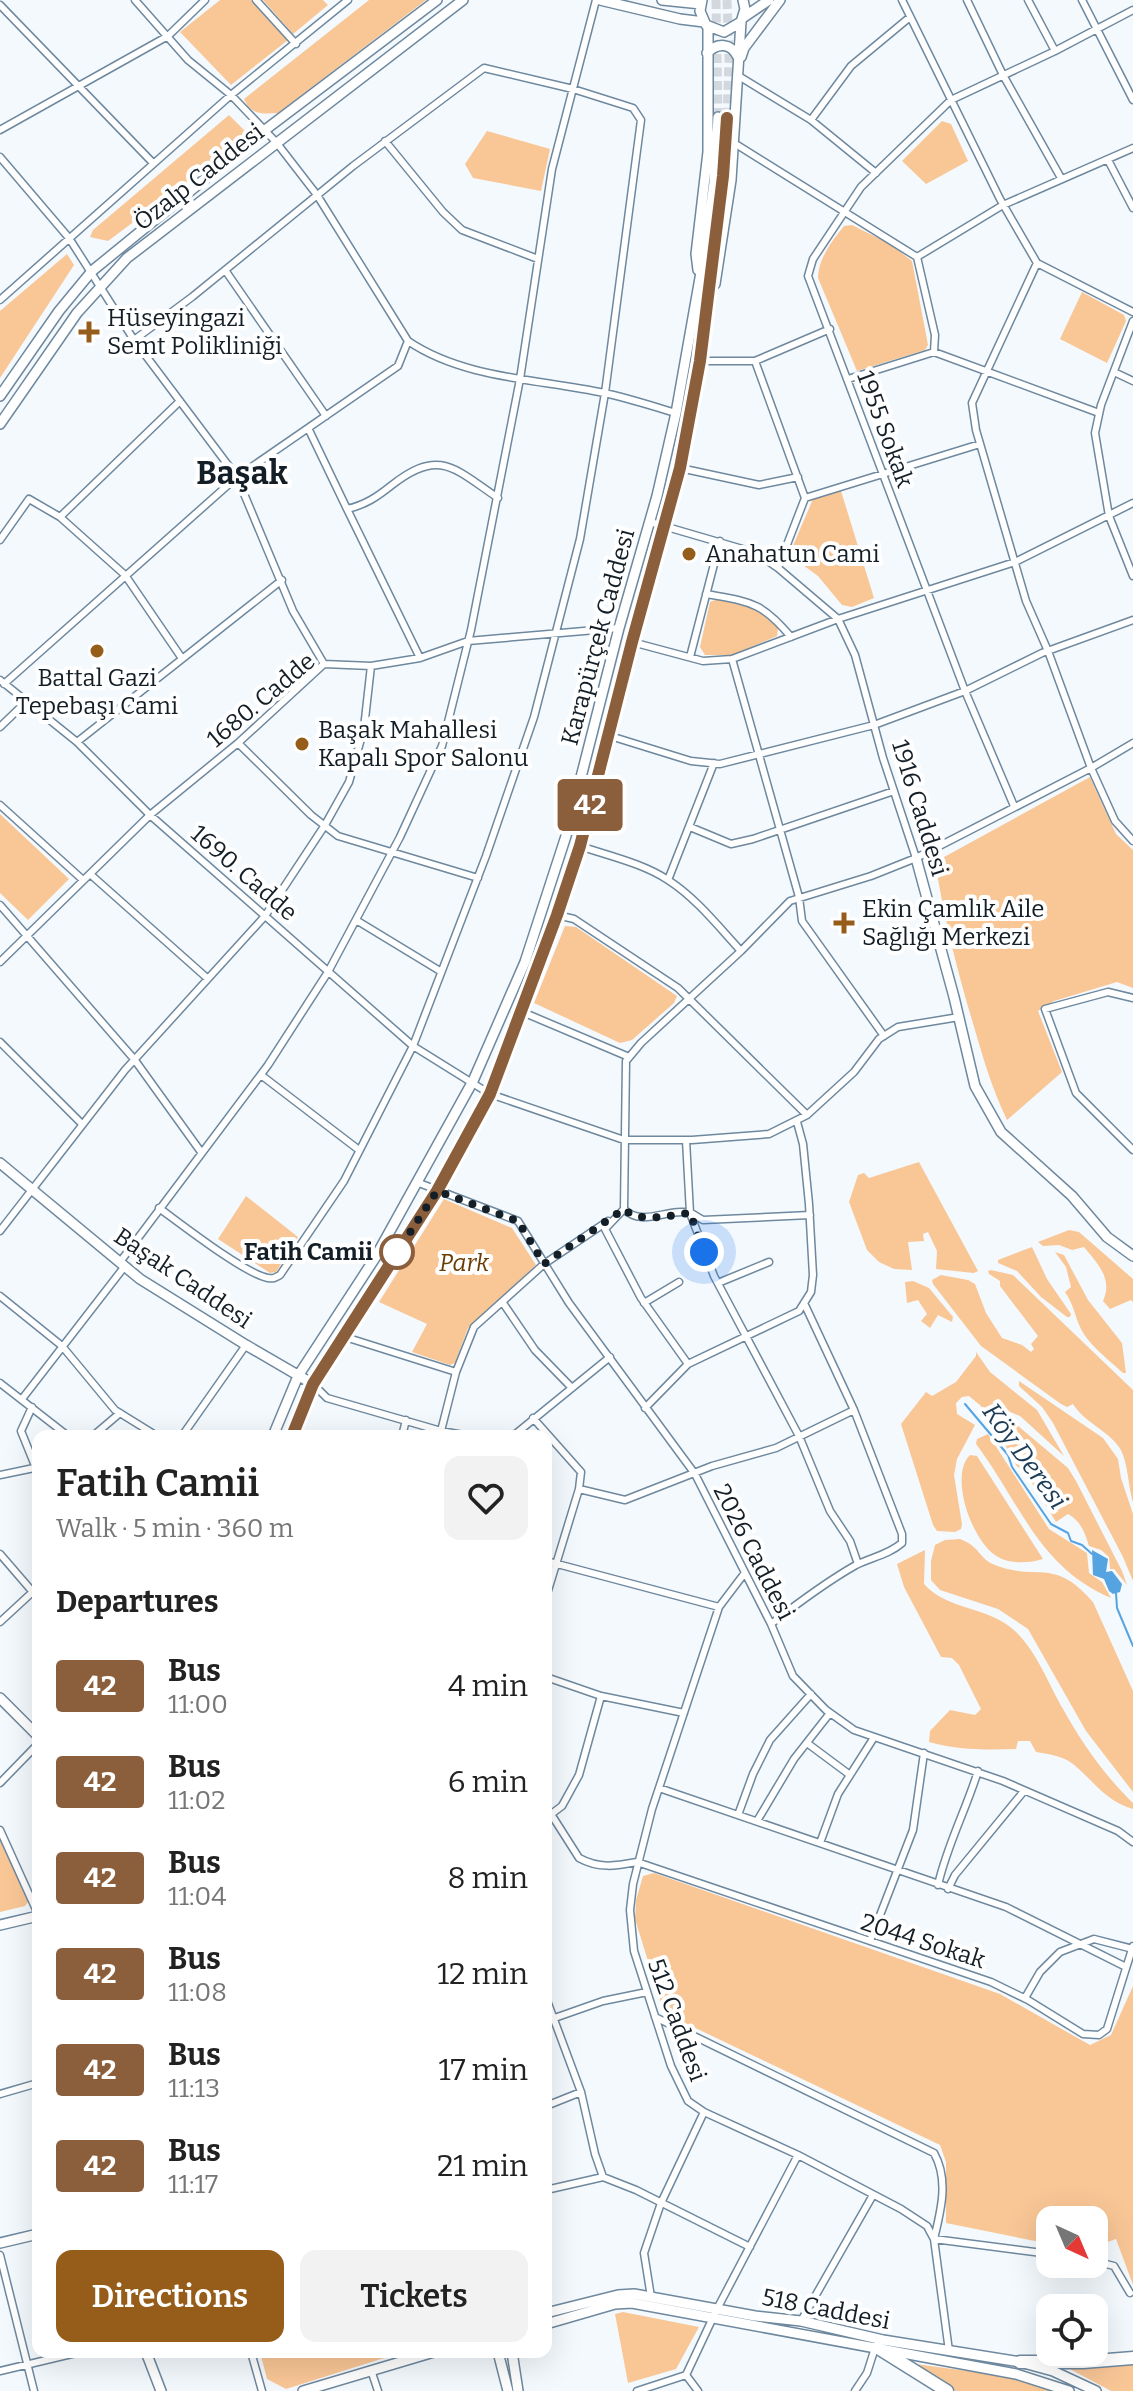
<!DOCTYPE html>
<meta charset="utf-8">
<style>
:root{--surface:#fff;--page:#f2f2f2;--text:#222;--muted:#767676;--accent:#965d1a}
body{margin:0;font-family:Bitter,serif;background:var(--page);color:var(--text);height:100vh;display:flex;flex-direction:column;font-size:30px;white-space:nowrap}
*{box-sizing:border-box;margin:0}
p{font-size:26px;color:var(--muted)}
.icon{flex:none;width:44px;height:44px;fill:none;stroke:currentColor;stroke-width:2;stroke-linecap:round;stroke-linejoin:round}
.map{position:relative;flex:1;overflow:hidden}
.drawer{position:absolute;left:32px;top:1430px;width:520px;height:928px;display:flex;flex-direction:column;background:var(--surface);border-radius:16px;box-shadow:0 8px 32px #0002}
.drawer>*{flex:none}
.badge{padding:0 16px;border-radius:6px;font-size:28px;line-height:52px}
.needle{width:52px;rotate:136deg}
.fabs{position:absolute;left:1036px;top:2206px;display:grid;gap:16px}
.fabs a{display:grid;place-items:center;width:72px;height:72px;border-radius:16px;background:var(--surface);box-shadow:0 8px 32px #0002;font-size:40px}
.you{position:absolute;width:40px;height:40px;margin:-20px;border:6px solid #fff;border-radius:50%;background:#1a73e8;box-shadow:0 0 0 12px #1a73e833}
.map>.badge{position:absolute;translate:-50% -50%;box-shadow:0 0 0 4px #fff}
h2{padding:0 24px;font-size:30px;line-height:72px}
.round{display:grid;place-items:center;flex:none;width:84px;height:84px;border-radius:16px;background:var(--page)}
.overview{display:flex;align-items:center;justify-content:space-between;height:136px;padding:0 24px}
h1{font-size:38px;font-weight:600;line-height:60px}
.action{display:flex;gap:16px;margin-top:auto;padding:16px 24px}
.action a{flex:1;height:92px;border-radius:16px;background:var(--accent);color:#fff;font-size:32px;font-weight:600;line-height:92px;text-align:center}
.action a+a{background:var(--page);color:var(--text)}
ul{padding:0;list-style:none}
li{display:flex;align-items:center;gap:24px;height:96px;padding:0 24px}
li div{flex:1}
li b{display:block;font-size:30px}
li em{font-style:normal}
li .badge{min-width:88px;font-weight:700;text-align:center}
.map>svg:first-child{display:block}
</style>
<div class="map">
<svg width="1133" height="2391" viewBox="0 0 1133 2391">
<rect width="100%" height="100%" fill="#f4f9fe"/>
<path fill="#f9c696" d="M220,0h31l37,40 -57,45 -51,-53z
M263,0h60l5,5 -35,29z
M369,0h57l-148,113c-16,1 -27,2 -34,-14z
M229,115l17,17 -5,10 -133,99 -18,-4 3,-7z
M942,121l9,3 17,37 -42,23 -24,-23z
M487,131l63,18 -9,42 -68,-13 -8,-14z
M852,225l38,19 22,17 16,84 -3,5 -68,21 -39,-93c0,-19 14,-37 26,-52z
M67,254l7,11 -74,113v-67z
M1082,292l42,23 2,6 -19,42 -47,-24z
M841,491l33,107 -22,9 -10,-2 -24,-29 -29,-21 24,-56z
M718,599l37,9 23,20 -1,8 -44,19h-28l-5,-8 10,-45z
M1090,777l26,57 17,16v138l-16,-6 -63,19 -16,10 24,61 -55,48c-16,-33 -25,-66 -35,-100 -16,-53 -28,-104 -37,-158z
M0,814l69,65 -41,41 -28,-27z
M565,926l11,1 101,69 -3,7 -42,37 -12,3 -86,-40z
M919,1162l59,109 -4,2 -38,-4 1,-18 -9,-19 -5,2 1,7 -16,1 4,28 -18,-1 -15,-7 -12,-12 -18,-48 9,-27 6,-2 5,5z
M246,1196l52,41 -22,35 -6,1 -52,-34z
M444,1199l68,29 24,37 -68,63 -13,35 -5,2 -38,-13 15,-28 -48,-22z
M1069,1230l10,2 54,47v23l-2,-2 -21,9 -7,-8c10,-22 -5,-37 -19,-54l-12,3 -13,-5 -16,1 -5,-4z
M1032,1247l15,32 24,35 -1,3h-3l-26,-20 -24,-26 -19,-8v-3z
M1055,1252l9,3 24,45 34,43 4,30h-3c-13,-12 -34,-28 -42,-44 -6,-12 -7,-24 -16,-37l6,-5 -5,-20z
M991,1270l22,5 120,115v112c-5,-16 -5,-42 -14,-55 -13,-18 -34,-24 -46,-43l-6,3 -6,-3 -80,-58 -48,-62 -1,-4 9,-5 27,5 7,4 11,29 16,25 20,7 9,7 3,-3 -3,-5 7,-8 -38,-50v-5l-11,-7 -1,-3z
M913,1281l16,7 24,29 -1,5 -14,-7 -8,13 -9,-7 6,-7 -9,-14 -11,3 -2,-21z
M976,1352l14,20 47,38 27,46 -44,-40 -12,-5 -22,9 -5,-14 -12,-10 -7,1 -6,6 1,11 18,11 -18,34 -3,16 8,49 -1,5 -6,3 -18,-1 -4,-6 -32,-101 25,-32 6,4 24,-14 20,-26z
M1019,1381l84,57 15,21 3,19 12,36v67l-10,-24 -70,-134 -11,-16 -23,-21z
M1000,1421h12l56,47 8,13 46,90 5,14 -13,-16h-4l-1,-12 -8,-7 -12,-4c-4,-13 -8,-25 -21,-32l-12,8 -28,-45 -12,-12 -6,-13 -18,-24z
M988,1434l61,95 38,24 2,20 13,9 9,16c-73,-31 -91,-96 -135,-154l1,-5z
M970,1455l7,1 66,103c-12,4 -32,5 -43,-1 -27,-12 -52,-82 -30,-103z
M960,1539c20,7 19,20 35,26 44,17 58,-9 98,37l40,89v101l-47,-61 -58,-102 -30,-20 -58,-19 -9,-10v-19l4,-16 10,-5z
M925,1550l-1,34c24,27 65,22 91,47 22,21 33,52 48,78 19,34 42,67 70,94v6c-28,-8 -39,-28 -60,-45 -10,-8 -25,-10 -37,-12l-6,-11h-12l-2,8c-31,1 -58,1 -87,-7l1,-11 20,-21 25,5 6,-6 -22,-44 -7,-7 -11,-1 -37,-70 -7,-23z
M0,1838l28,64 -3,4 -25,6z
M654,1873l346,121 90,51 21,-10 22,-49v299l-17,-46 -22,8v-27h-44v24l-104,-21v-61l-6,-17 -276,-132 -29,-94 1,-19 7,-24z
M623,2312l76,15 -23,42 -48,14 -13,-69z
M260,2352h143l-117,37 -19,-10z
M1133,2363v28h-22l-45,-24z
M916,2364c45,7 94,9 135,27h-95z"/>
<path fill="#56a3e1" d="M1092,1550l16,9 -2,13 6,-1 10,13 -2,8 -7,2 -4,-3 -5,-12 -11,-4z"/>
<g fill="none" stroke-linecap="round" stroke-linejoin="round">
<path stroke="#56a3e1" stroke-width="2" d="M965,1404l43,51 4,12 39,57 17,9 3,8 11,4 10,9
M1116,1593l1,15 16,38"/>
<path stroke="#d2d8de" stroke-width="9" stroke-dasharray="9 4.5" stroke-linecap="butt" d="M716,0l2,117
M727,0l2,59 -2,59"/>
<defs>
<path id="street" d="M256,0l40,44
M902,0l98,199 37,64 96,49
M967,0l36,75 58,103
M1028,0l27,51
M1082,0l51,100
M0,5l153,158
M737,75l74,45 65,53
M811,120l40,-54 59,-49
M0,130l168,-94 37,-36
M385,141l58,71 19,18 76,29
M734,143l183,114 18,78 -1,17
M0,157l69,81 65,102 103,137 56,134 31,53
M1108,160l25,48
M917,257l86,-52 130,-57
M1037,263l-65,140 4,27 50,171 22,50 43,117 24,53 18,20
M225,270l101,146
M0,300l231,-205 117,-95
M1133,321l-32,84 -6,28 14,83 24,60
M134,340l58,-43 161,-131 131,-98 89,21 60,19 8,12 -36,273 -25,146 -46,178 -48,139 -73,190 -69,135 -64,94c-6,3 -6,4 -12,3 -23,-4 -87,-54 -109,-70
M408,341c56,38 131,38 196,52 24,5 48,13 72,20
M700,361h55l75,-32
M755,361l50,137
M1114,372l19,9
M848,379l86,-27 165,61
M309,430l38,79c18,-4 30,-12 45,-24 47,-37 62,-17 106,13
M680,468l79,17 39,-8
M805,498l175,-54
M347,509l73,149
M60,517l120,-116
M650,522l106,31 22,15 60,51 17,36 28,103 33,100
M0,540l29,-41 31,18 65,58 56,82
M778,568l27,-70
M706,594c44,8 55,7 85,43
M632,642l71,19 29,-2 106,-40 177,-57 118,-59
M690,657l30,-116
M732,659l67,238 3,24 82,115
M0,680l77,62 73,73 263,231 77,48 134,46h68l77,-6 38,-19 47,-43 25,-33 19,-12 61,-10
M4,684l233,-207 161,-111 10,-25 -91,-146 -41,-53 -45,-47 -43,-35 -53,-60
M0,727l26,-25
M607,735l84,26 29,3 154,-39 91,-34 77,-38 91,-33
M77,742l205,-162
M238,743l73,72 27,21 140,42
M0,805l83,75
M1014,806l-49,-115 -157,-415 5,-17 48,-72 90,-87 104,-49 78,-41
M690,827l41,17 22,-5 141,-48
M580,846c29,10 62,17 88,34 28,18 50,46 73,71
M90,874l117,104
M668,880l46,-117
M0,905l134,154 67,93
M557,915l17,4 104,69 129,127
M356,920l84,51
M0,962l150,-147 88,-72 86,-79 47,2 49,-8 48,-17 151,-13
M1133,998l-25,-6 -63,17 31,84 57,57
M520,1011l109,46
M0,1042l82,82
M261,1075l98,75
M686,1140l4,73 24,63 85,160 31,75 20,30 8,23
M419,1183l99,38 51,82 126,171 76,150 22,52 33,34 28,20 149,51 115,50 15,11
M624,1209c18,19 45,-2 67,4 4,2 8,5 12,7l107,-5
M0,1231l125,-161 140,-154 60,-91 24,-43 15,-54 7,-62
M120,1262l148,-197 60,-93 72,-135 42,-91 29,-116 49,-251 32,-210 44,-169
M718,1283l51,-21
M0,1296l62,50 53,64 42,26
M503,1303l32,47 37,38
M644,1303l35,-21
M342,1336l114,36
M688,1364l-47,-66 -36,-69 19,-20 2,-148 15,-18 100,-92 49,-50 81,-25 45,-18 175,-90 42,-25
M0,1383l68,53
M313,1384l14,14 114,33 28,5
M22,1399l103,-133
M32,1407l-11,24 17,42
M645,1408l43,-44 111,-53 12,-19 2,-17 -4,-71 -6,-60 -6,-22
M533,1418l48,54 -2,17 -33,108
M441,1431l15,-59 18,-45 70,-63 64,-43
M93,1436l27,-23
M182,1436l64,-91
M402,1436l4,-16
M513,1436l97,-79
M0,1475l34,-7
M579,1489l46,11 87,-34 64,-18 78,-38
M0,1554l38,44
M546,1561l173,46
M744,1574l-25,33 -67,202 -19,75 -3,26 4,41 37,115 17,35 16,11 94,43 103,54 26,17 7,13 15,112
M0,1622l38,-35
M771,1624c27,-21 55,-42 85,-59 16,-8 32,-10 46,-22v-9l-48,-124 -50,-107
M546,1677l55,19 83,17
M807,1743l43,32
M0,1783l38,-39
M659,1788l347,119 120,60
M551,1814l28,44c20,11 37,8 58,4l354,120 37,18 55,34 16,1 8,-6 26,-83
M738,1815l15,-41 17,-34 41,-46
M546,1818l16,-12 17,-31 22,-79
M757,1821l37,-62 36,-46
M0,1830l38,84
M820,1843l18,-49 35,-55
M938,1885c9,-40 28,-75 40,-114
M948,1889l7,-14 69,-84
M870,1941l43,-111 11,-77
M546,1998l35,94 14,62 8,23
M1025,1998l15,-26 20,-20 34,-13 39,10
M655,2017l279,136c15,27 7,57 0,86l116,15
M546,2021l57,-20 44,-9
M0,2094l38,-11
M546,2106l35,-14
M546,2190l57,-13 33,13 114,57
M0,2255l34,136
M1094,2261l20,5 16,27
M651,2297l-7,-44 17,-50 43,-91
M801,2321l72,-126
M251,2352l11,39
M371,2370l7,21
M0,2371l80,-19
M686,2375l12,16
M637,2391l49,-16 31,-66 81,-154
M855,2391l12,-18 8,-25"/>
<path id="secondary" d="M600,0l80,19 24,3
M662,0l39,4
M702,0l-2,11 6,14 18,7 17,-10 4,-13 -2,-9
M744,17l25,-17
M707,53c11,-11 24,-10 31,4
M741,57l3,-9 36,-48
M698,270l-2,-16 12,-102v-126
M715,284l16,-104 10,-158
M0,396l59,-85 33,-40 173,-141 172,-130
M0,424l77,-111 50,-55 336,-258
M916,858l38,139 21,89 26,46 71,64 35,41 26,19
M0,1163l140,116 106,66 67,39
M273,1436l25,-60 77,-118 98,-177 52,-119 41,-126 53,-208 38,-132 19,-83 27,-152 11,-78 4,-66
M292,1436l21,-52 124,-193 53,-97 67,-179 23,-69 52,-204 48,-174 20,-107 23,-185 4,-58
M0,1698l38,38
M0,1925l38,-9
M0,2243l38,-9
M546,2313l72,-18 16,-1 121,22 46,5 82,19 137,22 33,9 43,20
M546,2324l69,-20 17,-1 384,71 53,17
M146,2352l15,39
M498,2352l10,39
M512,2352l6,39
M303,2391l131,-39"/>
<path id="highway" d="M878,2348l69,43
M1020,2362h63l50,-4"/>
</defs>
<use href="#street" stroke="#6e889e" stroke-width="9"/>
<use href="#secondary" stroke="#6e889e" stroke-width="12"/>
<use href="#highway" stroke="#6e889e" stroke-width="15"/>
<use href="#street" stroke="#fff" stroke-width="6"/>
<use href="#secondary" stroke="#fff" stroke-width="9"/>
<use href="#highway" stroke="#fff" stroke-width="12"/>
</g>
<g fill="none" stroke-linecap="round" stroke-linejoin="round">
<defs>
<path id="line" d="M292,1436l21,-52 124,-193 53,-97 67,-179 23,-69 52,-204 48,-174 20,-107 23,-185 4,-58"/>
</defs>
<use href="#line" stroke="#fff" stroke-width="18"/>
<use href="#line" stroke="#8b5e3c" stroke-width="12"/>
<path stroke="#141e27" stroke-width="8" stroke-dasharray="0 14.4" d="M397,1252l-5,8 45,-69 81,30 26,43 80,-55c15,15 46,6 66,4l14,39"/>
</g>
<g fill="#965d1a" stroke="#fff" stroke-width="3">
<path d="M85 320h8v8h8v8h-8v8h-8v-8h-8v-8h8z"/>
<circle cx="689" cy="554" r="8"/>
<circle cx="97" cy="651" r="8"/>
<circle cx="302" cy="744" r="8"/>
<path d="M840 911h8v8h8v8h-8v8h-8v-8h-8v-8h8z"/>
</g>
<circle fill="#fff" stroke="#8b5e3c" stroke-width="4" cx="397" cy="1252" r="16"/>
<g text-anchor="middle" stroke-width="8" stroke-linejoin="round" paint-order="stroke">
<g font-size="24" fill="#141e27" stroke="#fff">
<text transform="translate(199 177) rotate(-38)" y="8">Özalp Caddesi</text>
<text transform="translate(885 429) rotate(70)" y="8">1955 Sokak</text>
<text transform="translate(598 637) rotate(-75)" y="8">Karapürçek Caddesi</text>
<text transform="translate(261 700) rotate(-40)" y="8">1680. Cadde</text>
<text transform="translate(920 808) rotate(73)" y="8">1916 Caddesi</text>
<text transform="translate(244 873) rotate(41)" y="8">1690. Cadde</text>
<text transform="translate(183 1278) rotate(34)" y="8">Başak Caddesi</text>
<text transform="translate(754 1552) rotate(63)" y="8">2026 Caddesi</text>
<text transform="translate(923 1941) rotate(18)" y="8">2044 Sokak</text>
<text transform="translate(677 2020) rotate(70)" y="8">512 Caddesi</text>
<text transform="translate(826 2309) rotate(11)" y="8">518 Caddesi</text>
</g>
<g font-size="24" fill="#141e27" stroke="#fff" text-anchor="start">
<text x="107" y="326">Hüseyingazi<tspan x="107" dy="28">Semt Polikliniği</tspan></text>
<text x="705" y="562">Anahatun Cami</text>
<text x="97" y="686" text-anchor="middle">Battal Gazi<tspan x="97" dy="28">Tepebaşı Cami</tspan></text>
<text x="318" y="738">Başak Mahallesi<tspan x="318" dy="28">Kapalı Spor Salonu</tspan></text>
<text x="862" y="917">Ekin Çamlık Aile<tspan x="862" dy="28">Sağlığı Merkezi</tspan></text>
</g>
<g font-size="24" font-weight="bold" fill="#141e27" stroke="#fff" text-anchor="end">
<text x="373" y="1260">Fatih Camii</text>
</g>
<g font-size="24" font-style="italic" fill="#693c01" stroke="#fff">
<text x="464" y="1271">Park</text>
</g>
<g font-size="26" font-style="italic" fill="#1b3b56" stroke="#fff">
<text transform="translate(1025 1456) rotate(54)" y="9">Köy Deresi</text>
</g>
<g font-size="32" font-weight="bold" fill="#141e27" stroke="#fff">
<text x="242" y="484">Başak</text>
</g>
</g>
</svg>
<div class="fabs">
<a><svg class="needle" viewBox="-14 -14 28 28"><path d="M0-13l5 13h-10z" fill="#e53935"/><path d="M0 13l5-13h-10z" fill="#767676"/></svg></a>
<a><svg class="icon" aria-label="locate" viewBox="0 0 24 24"><circle cx="12" cy="12" r="6"/><path d="M12 2v4M12 18v4M2 12h4M18 12h4"/></svg></a>
</div>
<div class="you" style="left:704px;top:1252px"></div>
<b class="badge" style="left:590px;top:805px;background:#8b5e3c;color:#fff">42</b>
<section class="drawer">
<div class="overview"><div><h1>Fatih Camii</h1><p>Walk · 5 min · 360 m</p></div><a class="round"><svg class="icon" aria-label="heart" viewBox="0 0 24 24"><path d="M12 20l-8-8c-3-5 5-10 8-4 3-6 11-1 8 4z"/></svg></a></div>
<h2>Departures</h2>
<ul>
<li><span class="badge" style="background:#8b5e3c;color:#fff">42</span><div><b>Bus</b><p>11:00</p></div><em>4 min</em></li>
<li><span class="badge" style="background:#8b5e3c;color:#fff">42</span><div><b>Bus</b><p>11:02</p></div><em>6 min</em></li>
<li><span class="badge" style="background:#8b5e3c;color:#fff">42</span><div><b>Bus</b><p>11:04</p></div><em>8 min</em></li>
<li><span class="badge" style="background:#8b5e3c;color:#fff">42</span><div><b>Bus</b><p>11:08</p></div><em>12 min</em></li>
<li><span class="badge" style="background:#8b5e3c;color:#fff">42</span><div><b>Bus</b><p>11:13</p></div><em>17 min</em></li>
<li><span class="badge" style="background:#8b5e3c;color:#fff">42</span><div><b>Bus</b><p>11:17</p></div><em>21 min</em></li>
</ul>
<div class="action"><a>Directions</a><a>Tickets</a></div>
</section>
</div>
